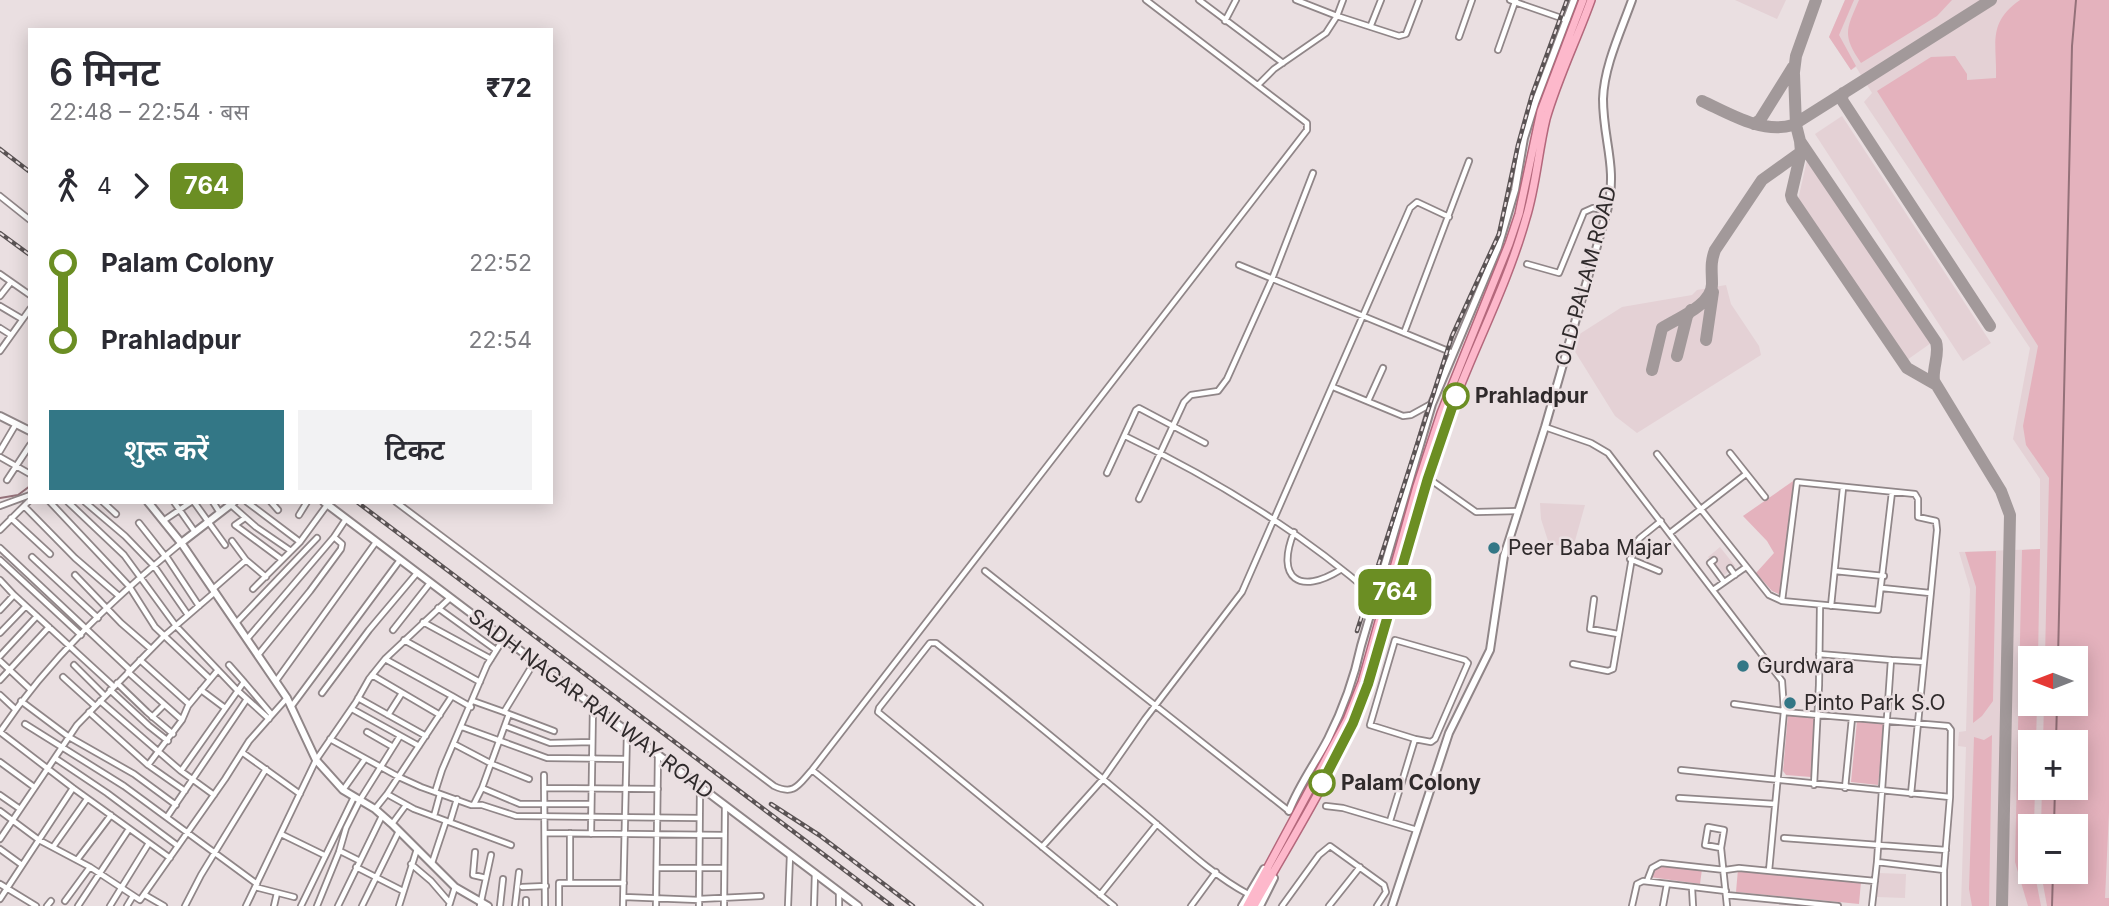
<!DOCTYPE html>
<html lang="hi">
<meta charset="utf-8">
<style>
:root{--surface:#fff;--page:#f2f2f3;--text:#2b2b33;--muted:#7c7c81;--accent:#337786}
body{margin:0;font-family:Inter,"Noto Sans Devanagari",sans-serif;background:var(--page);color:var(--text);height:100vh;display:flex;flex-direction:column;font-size:26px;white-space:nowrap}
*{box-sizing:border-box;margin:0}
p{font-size:23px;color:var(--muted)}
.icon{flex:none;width:38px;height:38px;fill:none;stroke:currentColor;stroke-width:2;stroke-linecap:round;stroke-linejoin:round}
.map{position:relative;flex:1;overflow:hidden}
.sheet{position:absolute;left:28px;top:28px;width:525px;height:476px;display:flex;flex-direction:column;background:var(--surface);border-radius:0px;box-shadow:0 4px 18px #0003}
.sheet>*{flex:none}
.badge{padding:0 14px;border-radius:10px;font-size:24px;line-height:46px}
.needle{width:46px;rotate:270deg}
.buttons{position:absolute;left:2018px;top:646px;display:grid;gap:14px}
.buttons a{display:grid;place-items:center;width:70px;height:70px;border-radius:0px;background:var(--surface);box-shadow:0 4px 18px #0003;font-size:35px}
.map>.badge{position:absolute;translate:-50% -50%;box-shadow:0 0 0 4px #fff}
.legs{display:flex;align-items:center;gap:10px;height:77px;padding:0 21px;font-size:23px}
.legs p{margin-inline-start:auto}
.overview{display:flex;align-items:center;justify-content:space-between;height:119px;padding:0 21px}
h1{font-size:38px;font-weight:600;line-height:52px}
.primary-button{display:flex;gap:14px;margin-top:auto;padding:14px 21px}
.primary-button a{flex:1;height:80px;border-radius:0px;background:var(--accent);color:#fff;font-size:28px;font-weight:600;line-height:80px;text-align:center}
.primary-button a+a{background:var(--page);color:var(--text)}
ul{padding:0 21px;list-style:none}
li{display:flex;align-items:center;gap:24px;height:77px;font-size:26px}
li i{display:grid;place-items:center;width:10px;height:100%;margin:0 9px;background:currentColor}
li i::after{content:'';width:18px;height:18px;margin:-9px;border:5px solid;border-radius:50%;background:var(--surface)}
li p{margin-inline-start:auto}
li:first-child i{background:linear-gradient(#0000 50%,currentColor 0)}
li:last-child i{background:linear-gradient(currentColor 50%,#0000 0)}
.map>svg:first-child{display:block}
</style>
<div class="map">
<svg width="2109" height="906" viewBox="0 0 2109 906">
<rect width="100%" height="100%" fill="#eadfe1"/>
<path fill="#e4d1d5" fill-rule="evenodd" d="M1735,0h51l-9,19z
M1845,0h264v906h-148l5,-159 -8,-1 1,-14 7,-1 4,-142 -11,-37 81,-3v-70l-27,-40 17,-91 -166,-246 8,-9 -16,-26 -5,3 -22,-33zM2030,658h46v46h-46zM2030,742h46v46h-46zM2030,826h46v46h-46z
M1842,116l149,227 -28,18 -148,-227z
M1807,160l124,183 -24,17 -109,-160z
M1726,285l5,19 28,42 2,9 -124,78 -22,-17 -41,-66 4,-15 44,-28 70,-12 5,-5z
M1540,503l45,2 -12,43 -24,-4 -8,-25z
M1720,547l15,19 -12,10 -15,-19z
M1878,873l28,1 -1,24 -28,-1z"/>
<path fill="#e4b2bd" d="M1845,0h9l-15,35 17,31 -5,4 -22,-33z
M1859,0h93l-15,16 -76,47c-19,-28 -15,-33 -2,-63z
M2020,0h89v812l-4,86h4v8h-62l-6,-33 -1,-1h36v-46h-35l1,-38h34v-46h-33l1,-38h32v-46h-31l4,-180 -23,-33 -3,-19 15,-80 -161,-255 54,-34 24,-1 12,18v6l29,-2c1,-35 -9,-55 24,-78z
M1796,479l-15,116 -9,-4 -16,-18 18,-20 -7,-12 -24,-25z
M2040,549l-2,109h-8v46h7l-1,38h-6v46h5l-1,38h-4v46h3l2,3 6,31h-13l-13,-44 7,-312z
M1996,551l-3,150 -11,15 -9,7 3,-136 -11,-35z
M1788,714l29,3 -6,60 -25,-2 -3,-4z
M1857,721l28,2 -7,62 -27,-3z
M1992,735l-3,171h-17l-3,-17 5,-152 10,3z
M1659,865l43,4 -2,15 -50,-7z
M1738,869l123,13 -2,22 -123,-12z"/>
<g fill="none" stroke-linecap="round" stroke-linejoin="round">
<path stroke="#947179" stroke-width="2" d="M0,498l18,-3 12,-9
M2058,658l14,-612 4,-46
M2056,742l1,-38
M2054,826l1,-38
M2052,906l1,-34"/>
<path stroke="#a2999a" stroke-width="12" d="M1794,74l2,51 4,16 136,201c4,12 -4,26 -2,39l67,110 9,24 -8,391
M1793,80l3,-24 20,-56
M1843,93l-1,7 148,226
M1702,101c28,13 60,33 91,24l198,-125
M1754,124l6,-4 33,-53
M1801,152l-10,43 1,4 115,169 28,16
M1706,340l7,-48
M1677,356l10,-40 4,-6
M1652,370l10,-42c16,-10 50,-23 50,-44 0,-13 -2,-21 3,-34l47,-70 39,-28 -1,-11"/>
<defs>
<path id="street" d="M1199,0l84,63
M1296,0l41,16 62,20 7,-2 13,-34
M1516,0l-1,2 52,18
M1225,21l11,-21
M1371,25l10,-25
M1459,37l13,-37
M1498,50l17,-48 -5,-2
M1258,85l16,-16 52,-36 11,-17 6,-16
M0,196l30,24
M1527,264l32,9 25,-61 9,-4 14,3
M1239,265l214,88
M0,274l30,21
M0,296l11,-14
M0,306l22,13
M0,328l11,7
M1404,333l65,-172
M0,351l30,-42
M1333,387l70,29 8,-1 20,-11
M1368,401l15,-33
M1545,427l46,16 17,10 174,228 2,30 -15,160
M1125,436c90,43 175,95 250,161
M0,451l16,-27
M1730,453l35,44
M1657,454l112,141 13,6 96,9 14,-118
M0,457l30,17
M1107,473l29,-63 3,-2 66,35
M1428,478l48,34 42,-1
M7,480l23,-35
M1139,499l45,-97 7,-7 27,-4 9,-12 45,-100 41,-106
M30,500l-6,6 51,52 44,38
M50,502l79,84 26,41 55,52
M68,502l56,53 52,71 61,64 32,29
M85,502l40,34 29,30 34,49
M103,502l13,12
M174,502l21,30
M194,502l31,43
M213,502l7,11
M247,502l53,40
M271,502l7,8
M396,502l378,284c21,10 25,-2 38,-16l495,-640v-7l-161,-123
M231,505l25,22 35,24
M0,506l30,-11
M299,515l8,-13
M11,518l39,36
M245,518l-10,7 46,34
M163,521l28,-19
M139,523l26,33
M0,530l24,-24
M1294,532c-19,47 6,63 46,38
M1670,533l76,-59
M232,541l14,19 20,17
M0,548l130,122
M166,556l33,50
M32,557l66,61
M1630,559l29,12
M0,560l81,75
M1714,560l-4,3 14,19
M1730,568l5,7
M985,571l304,240
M1835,571l49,5
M75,575l46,48 30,26
M0,580l14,15 -14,15
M1882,588l48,5
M213,589l33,-29
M253,589l47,-47 27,-37
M1713,590l33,-23
M14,595l99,91
M1594,599l-4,30 28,5
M1782,601l15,-119 118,12 3,5v18l18,4 1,9 -26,264
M1831,606l12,-118
M438,608l58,42
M423,622l68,37
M236,623l81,-85
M393,630l37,-47
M0,633l26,-27
M247,639l87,-102 12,-18
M404,640l76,42
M1819,654l72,6
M258,655l52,-64 31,-42 1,-5 -8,-7
M0,656l37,-40
M385,659l67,37 -65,98
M140,660l49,44
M0,661l30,28
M535,661l-31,51 5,2 -27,74 38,16h71
M1573,664l35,7 5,-2 21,-123 6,-8 21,-17
M74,665l30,30
M229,665l15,17
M128,672l54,48
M372,675l68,40
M63,677l32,29
M0,680l49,-53
M276,681l100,-139
M117,683l30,29 26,22
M110,690l39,36 19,15
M201,690l24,18
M322,693l47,-63 48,-57
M0,695l15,14
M452,696l19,11
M358,698l68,38
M21,701l48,36 65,37 42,31
M100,701l81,70 63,-89 28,33
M473,701l31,11
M1734,704l50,7
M291,707l109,-147
M352,709l67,37
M89,712l59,53 34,-45 6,-14 30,-36
M1784,712l164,14 3,4 -1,67
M509,714l45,17
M388,715l14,-22
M152,717l12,-12
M25,724l99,62 133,98
M505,726l45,17 42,-1
M462,727l85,31 79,1
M0,732c49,-73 114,-134 181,-189
M0,732l73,56 97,70
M367,732l26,15
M330,739l69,38 22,10 50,18h11l34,11 183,2
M454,744l38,20 37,15
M243,753l57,41
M55,758l52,35 71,53
M0,762l34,25
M148,765l37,26
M812,770l168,136
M1681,770l269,27 -6,73 -67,-8 -5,44
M181,771l33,24
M544,775l1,131
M1814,785l5,-100 1,-80
M544,788l114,1
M1845,788l7,-70
M343,790l22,-31
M435,792l7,-22 45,-105 17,-27
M0,795l20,14
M1679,798l96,6
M474,804l8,-16
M1326,806l17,2 74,22
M375,809l12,-15 27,15 97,36
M0,811l39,29 51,27 50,33 85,-121 24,-38 38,-43
M434,816l6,-22
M167,817l80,-118
M1390,821l25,-82 -45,-14 25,-85 70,20 3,3 -33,76 -4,3 -16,-3
M450,822l7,-23
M392,824l14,-19
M545,833l178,2
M570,833v50
M281,834l43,21
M591,834l2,-129
M1784,838l162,12
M0,839l77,-114 87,-89 51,-44
M53,847l34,-48
M1042,847l61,-68 42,-60 97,-127 168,-384 7,-6 32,15
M1721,848l-16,-3 3,-18 16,3 -3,18 6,58
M0,849l22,16
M340,851l20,10
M475,852l-2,23 13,3
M77,860l34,-45
M1877,862l14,-202 33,2
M432,863l14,-42
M411,864l20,17 19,22
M356,867l47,24
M657,868h67
M1647,881l5,-13 9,-5 64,7 14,-2 136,13
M0,884l36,22
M255,887l39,10
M522,887l24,-1
M1692,888l1,18
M145,895l19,11
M1100,895l57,-71
M1726,895l112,11
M624,897l75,3
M0,899l73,-111
M699,899l62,-3
M65,901l25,-34
M47,906l4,-5
M78,906l51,-77
M110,906l39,-63
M127,906l6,-10
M185,906l16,-31 65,-106
M246,906l70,-146 40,-58 13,-23 16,-20 65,-61
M274,906l3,-13
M301,906l53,-109
M317,906l22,-54 7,-24 14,-28 40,-64
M338,906l44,-90
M362,906l37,-75
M399,906l18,-57
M449,906l6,-19
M480,906l11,-51
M500,906l3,-27
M515,906l4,-34
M526,906v-6
M559,906v-23h65
M623,906l4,-174
M656,906l2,-151
M699,906l1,-118
M724,906l1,-99
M788,906l2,-51
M814,906l1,-33
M839,906v-13
M1114,906l-236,-194 1,-4 51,-65h6c68,54 136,110 203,166 34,28 71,65 109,85
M1191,906l25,-34
M1282,906l37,-51 11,-9 54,39 2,7 -9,14
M1329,906l31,-39
M1632,906l5,-22 6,-3 83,10
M1663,906l4,-22
M1944,906v-36"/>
<path id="secondary" d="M0,416l30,15
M148,502l34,42 105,154 29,62 27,30 32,19 17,15 63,63 33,19
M324,502l534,404
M181,543l53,-41
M1289,811c10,-26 26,-47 39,-72 15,-30 26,-60 33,-93l71,-242 66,-157 17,-57 9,-52 11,-35 39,-103
M1242,906l22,-37
M1260,906l14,-28
M1392,906l57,-173 41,-83 14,-94 41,-129 62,-216c11,-44 -4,-70 -4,-112 1,-33 18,-68 29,-99"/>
<path id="primary" d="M1247,906l100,-186 15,-38 55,-196 24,-73 68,-169 10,-30 22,-103 42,-111
M1254,906c40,-72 87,-143 114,-222 30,-88 49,-180 81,-269 24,-66 58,-129 77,-197 10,-32 12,-66 20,-99 11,-39 31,-80 45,-119"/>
</defs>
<use href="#street" stroke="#908688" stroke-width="8"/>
<use href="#secondary" stroke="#908688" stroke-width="10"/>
<use href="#primary" stroke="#b4687c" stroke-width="10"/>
<use href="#street" stroke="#fff" stroke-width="4.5"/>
<use href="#secondary" stroke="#fff" stroke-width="6"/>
<use href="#primary" stroke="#fdb8cb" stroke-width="7"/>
<defs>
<path id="rail" d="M0,149l30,23
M0,233l30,22
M357,502l535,404
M1357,631l95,-295 47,-102 19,-89 14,-50 35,-95
M771,804l48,31 94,71"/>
</defs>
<use href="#rail" stroke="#5a5354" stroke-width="4.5"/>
<use href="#rail" stroke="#eadfe1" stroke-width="2" stroke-dasharray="5" stroke-linecap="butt"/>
</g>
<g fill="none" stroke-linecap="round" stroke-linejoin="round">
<defs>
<path id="line-1" d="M1322,783l31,-60 15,-39 60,-206 28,-82"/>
</defs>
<use href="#line-1" stroke="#fff" stroke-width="16"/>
<use href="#line-1" stroke="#6b8e23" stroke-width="10"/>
</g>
<g fill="#fff" stroke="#6b8e23" stroke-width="3.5">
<circle cx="1456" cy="396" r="12"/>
<circle cx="1322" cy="783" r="12"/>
</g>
<g fill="#337786" stroke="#eadfe1" stroke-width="2.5">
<circle cx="1494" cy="548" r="7"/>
<circle cx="1743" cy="666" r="7"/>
<circle cx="1790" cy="703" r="7"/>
</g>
<g text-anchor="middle" stroke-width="5" stroke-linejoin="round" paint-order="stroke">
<g font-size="21" fill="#2f2a2b" stroke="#eadfe1">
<text transform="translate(1586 276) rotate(-75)" y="7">OLD PALAM ROAD</text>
<text transform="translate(591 704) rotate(37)" y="7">SADH NAGAR RAILWAY ROAD</text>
</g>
<g font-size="21" font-weight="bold" fill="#2f2a2b" stroke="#eadfe1" text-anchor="start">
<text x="1475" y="403">Prahladpur</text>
<text x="1341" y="790">Palam Colony</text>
</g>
<g font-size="21" fill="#2f2a2b" stroke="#eadfe1" text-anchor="start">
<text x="1508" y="555">Peer Baba Majar</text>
<text x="1757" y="673">Gurdwara</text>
<text x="1804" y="710">Pinto Park S.O</text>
</g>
</g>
</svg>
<div class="buttons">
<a><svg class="needle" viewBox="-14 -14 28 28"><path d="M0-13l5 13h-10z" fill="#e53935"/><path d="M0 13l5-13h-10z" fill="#7c7c81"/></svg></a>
<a>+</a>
<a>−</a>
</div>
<b class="badge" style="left:1395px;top:592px;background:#6b8e23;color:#fff">764</b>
<section class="sheet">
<div class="overview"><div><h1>6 मिनट</h1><p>22:48 – 22:54 · बस</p></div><b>₹72</b></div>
<div class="legs"><svg class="icon" aria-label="walk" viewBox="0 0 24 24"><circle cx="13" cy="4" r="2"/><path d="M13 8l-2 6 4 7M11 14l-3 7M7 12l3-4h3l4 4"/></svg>4<svg class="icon" aria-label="forward" viewBox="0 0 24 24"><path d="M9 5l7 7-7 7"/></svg><b class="badge" style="background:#6b8e23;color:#fff">764</b></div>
<ul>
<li><i style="color:#6b8e23"></i><b>Palam Colony</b><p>22:52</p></li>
<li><i style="color:#6b8e23"></i><b>Prahladpur</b><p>22:54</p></li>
</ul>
<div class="primary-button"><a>शुरू करें</a><a>टिकट</a></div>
</section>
</div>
